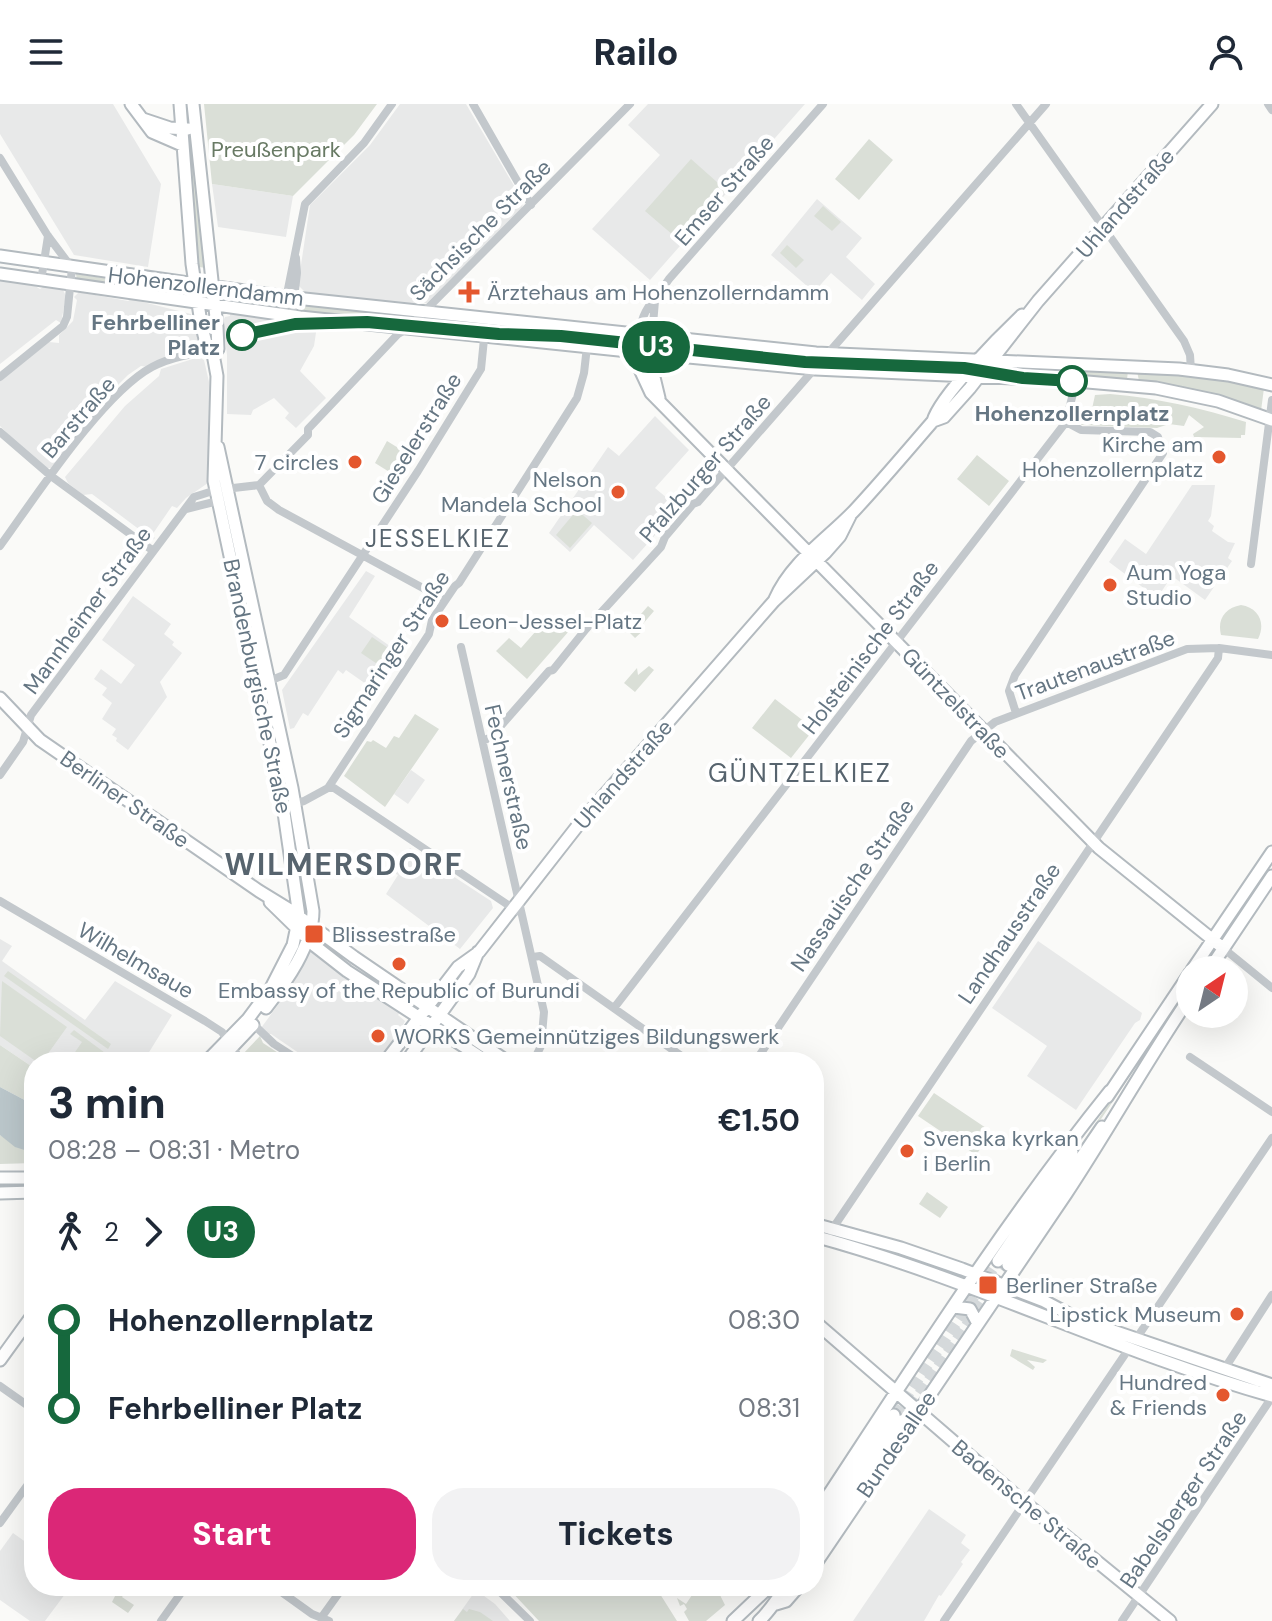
<!DOCTYPE html>
<meta charset="utf-8">
<style>
:root{--surface:#fff;--page:#f2f2f3;--text:#1f2937;--muted:#747a83;--accent:#db2777}
body{margin:0;font-family:"DM Sans",sans-serif;background:var(--page);color:var(--text);height:100vh;display:flex;flex-direction:column;font-size:30px;white-space:nowrap}
*{box-sizing:border-box;margin:0}
p{font-size:26px;color:var(--muted)}
.icon{flex:none;width:44px;height:44px;fill:none;stroke:currentColor;stroke-width:2;stroke-linecap:round;stroke-linejoin:round}
.map{position:relative;flex:1;overflow:hidden}
.panel{position:absolute;left:24px;top:948px;width:800px;height:544px;display:flex;flex-direction:column;background:var(--surface);border-radius:32px;box-shadow:0 8px 32px #0002}
.panel>*{flex:none}
.badge{padding:0 16px;border-radius:26px;font-size:28px;line-height:52px}
.needle{width:52px;rotate:35deg}
.buttons{position:absolute;left:1176px;top:852px;display:grid;gap:16px}
.buttons a{display:grid;place-items:center;width:72px;height:72px;border-radius:50%;background:var(--surface);box-shadow:0 8px 32px #0002;font-size:40px}
.map>.badge{position:absolute;translate:-50% -50%;box-shadow:0 0 0 4px #fff}
.legs{display:flex;align-items:center;gap:12px;height:88px;padding:0 24px;font-size:26px}
.legs p{margin-inline-start:auto}
.overview{display:flex;align-items:center;justify-content:space-between;height:136px;padding:0 24px}
h1{font-size:44px;font-weight:800;line-height:60px}
.primary-button{display:flex;gap:16px;margin-top:auto;padding:16px 24px}
.primary-button a{flex:1;height:92px;border-radius:32px;background:var(--accent);color:#fff;font-size:32px;font-weight:800;line-height:92px;text-align:center}
.primary-button a+a{background:var(--page);color:var(--text)}
ul{padding:0 24px;list-style:none}
li{display:flex;align-items:center;gap:28px;height:88px;font-size:30px}
li i{display:grid;place-items:center;width:12px;height:100%;margin:0 10px;background:currentColor}
li i::after{content:'';width:20px;height:20px;margin:-10px;border:6px solid;border-radius:50%;background:var(--surface)}
li p{margin-inline-start:auto}
li:first-child i{background:linear-gradient(#0000 50%,currentColor 0)}
li:last-child i{background:linear-gradient(currentColor 50%,#0000 0)}
header{display:flex;justify-content:space-between;align-items:center;height:104px;padding:0 24px;background:var(--surface);font-size:36px;font-weight:800}
.map>svg:first-child{display:block}
</style>
<header><svg class="icon" aria-label="menu" viewBox="0 0 24 24"><path d="M4 6h16M4 12h16M4 18h16"/></svg>Railo<svg class="icon" aria-label="person" viewBox="0 0 24 24"><circle cx="12" cy="8" r="4"/><path d="M4 21q1-7 8-7t8 7"/></svg></header>
<div class="map">
<svg width="1272" height="1517" viewBox="0 0 1272 1517">
<rect width="100%" height="100%" fill="#fafaf8"/>
<path fill="#e8e9e9" d="M0,0h113l48,80 -13,83 -74,-12 -74,-121z
M400,0h66l57,97 -1,8 -95,94 -16,1 -106,-12 -7,-7 12,-80 60,-60z
M648,0h157l-155,176 -58,-51 68,-74 -32,-30z
M212,80l81,12 -7,41 -68,-10z
M817,95l45,39 -16,19 29,27 -13,16 -31,-27 -17,19 -43,-37z
M0,176l35,6 5,3 6,-4 16,3 4,8 -5,27 -5,-3 -56,44z
M79,188l49,9 3,-2 60,15 9,29 -6,7 -46,17 -7,-1 -13,9 -40,40 -26,34 3,3 -14,16h-4l-27,-22 -20,-20v-45l49,-39 10,1v-8l14,-14 4,-21 -3,-3z
M230,208l43,6v4l44,4 -3,20 -14,25 26,27 -30,30 -11,-10 4,-5 -15,-15 -21,12 -2,5 -24,-1v-59l-4,-34 2,-4 5,-1z
M199,253l5,3 5,22 -1,101 -22,15 -9,10 -5,-2 -20,29 3,3 -6,5 -4,-2 3,-5 -56,-42 -9,1 -15,-12 -3,-6 60,-71 34,-30 2,-7z
M655,312l34,34 -34,38 24,20 -46,52 -39,-35 -24,27 -21,-19 59,-86 11,9z
M1192,381h23l-4,31 -3,5 6,5 -2,5 16,11 7,1 -7,15 4,3 -27,39 -33,-24 -15,22 -48,-36 16,-23 21,15z
M366,467l9,5 -26,41 52,37 -25,37 -30,-21 -3,4 -5,-4 -30,46 -5,-3 -9,15 -4,1 -8,-39z
M133,492l38,28 -7,10 10,8 -2,3 10,8 -22,29 7,15 -39,53 -12,-9 1,-3 -5,-3 4,-6 -14,-10 10,-16 -10,-8 5,-7 -13,-9 7,-10 20,15 14,-19 -33,-25z
M411,666l14,10 -17,24 -14,-10z
M410,744l81,53 2,7 -33,41 -74,-55 12,-19 -4,-2z
M0,835l12,7 -10,15 83,59 30,-39 57,34 -29,47h-109v6l-34,-23z
M1038,837l104,72 -2,7 -5,3 -59,87 -49,-34 20,-30 -55,-38z
M309,847l7,1 38,32 46,28 -2,3 7,6 -3,6 2,2 -25,33h-67l-41,-28h-4l-6,-6 22,-30 -2,-2z
M929,1405l37,26 -5,8 9,7 -9,12 2,2 -22,32 -2,-1 -15,26h-71z
M13,1429l21,15v38h37l-26,35h-15l-30,-21v-49z
M476,1486l19,14 15,17h-56z"/>
<path fill="#dadfd7" d="M204,0h173l-23,31 -61,61 -81,-12z
M869,35l24,21 -34,40 -24,-21z
M188,44h4l14,120 -7,-1z
M691,55l35,31 -46,51 -35,-30z
M823,102l18,16 -9,9 -18,-15z
M787,141l17,15 -8,8 -16,-15z
M76,170l103,15 1,2 -3,3 -100,-13z
M303,201l72,7 -1,8 -72,-8z
M425,214l55,5v7l-56,-5 -2,-3z
M490,220l95,10v7l-95,-10z
M664,238l145,15 -5,6 -140,-14z
M839,255l120,5 -6,6 -119,-4z
M1038,263l90,4 -1,8 -86,-4z
M1137,267l68,5 59,12 -3,23 -122,-30z
M1110,290c47,4 91,14 136,28l-1,13h-4v3l-47,-1 -1,-3 11,-7 -15,-12 -5,11 -15,-2 -12,4 -75,-3c-8,-4 -5,-10 -3,-17l13,1 3,-14z
M387,337l26,16 -14,21 -24,-15z
M977,351l32,26 -20,25 -32,-27z
M577,406l15,13 -22,25 -14,-13z
M1241,501c18,3 25,18 17,34l-37,-4c-4,-16 4,-27 20,-30z
M648,502l6,5 -12,14 3,4 -10,9 -8,-8z
M550,511l19,16 -42,48 -31,-28 13,-13 12,10z
M372,533l25,17 -11,16 -25,-17z
M649,562l5,4 -19,22 -11,-9 13,-15 1,7z
M775,595l39,30 -23,29 -39,-30z
M415,610l24,15 -54,78 -41,-31 23,-35 4,1 2,-2 13,8 8,-12 5,2z
M8,867l103,73 -3,5 -104,-73z
M2,877l65,46 -25,35h-5l-37,-26z
M1190,879v4l-159,236 -2,-1z
M74,926l38,28 -3,3 -4,-3 -3,4h-19l-10,-7 9,-13 -12,-8z
M260,932l3,7 29,19 -45,-1 -5,-6z
M0,941l34,23v37l-34,-18z
M934,989l58,39 -16,23 -58,-39z
M0,1031l34,18v10l-34,1z
M927,1088l21,15 -8,11 -21,-14z
M1012,1245l35,11 -4,3 -16,-3 8,7 -2,3 -23,-14z
M120,1482h10l-8,11 12,8 -6,8 -16,-11z
M506,1482h149l22,35h-138z
M698,1482l24,2 -3,5 6,12 -19,16h-17l-5,-9 3,-3 -3,-5 -4,2 -3,-8 9,6z
M463,1505l4,3 2,-3 11,3 13,9h-39z"/>
<path fill="#bbc7cb" d="M0,983l34,18v48l-19,-6 -15,-12z"/>
<g fill="none" stroke-linecap="round" stroke-linejoin="round">
<path stroke="#d5d9db" stroke-width="11" stroke-dasharray="11 5.5" stroke-linecap="butt" d="M894,1311l104,-154
M901,1317l107,-156"/>
<defs>
<path id="secondary" d="M131,0l21,28 30,13
M180,0l12,160 9,59 6,24 6,7 4,22 -3,105 68,318 17,117 -6,29 -22,43 -23,31 -42,43
M193,0l24,223 1,22 -5,5
M143,15l27,9 18,1
M0,152l286,41 530,56 363,16 49,6 44,10
M0,170l300,43 357,37 158,15 261,12 80,7 62,13 54,19
M639,230l-2,29 14,30 448,455 124,100
M652,244v21l7,29
M933,317l11,-4 26,-29 68,-87 174,-197
M218,343l74,341 21,123c0,34 -27,71 -47,97
M775,495c16,-37 52,-60 79,-88 27,-29 53,-60 79,-90 7,-25 68,-86 89,-106
M0,594l40,42 219,151 31,19 64,47 154,105
M270,798l45,44 32,25 141,91
M1192,866l80,-118
M1209,866l63,-94
M218,958l35,-37
M385,958l73,-95 21,-15 100,-128 195,-223 51,-48 15,-17 11,-22
M406,958l63,-88 9,-22
M1107,993l83,-124
M0,1074h34
M0,1089l34,-1
M814,1120l87,24 61,21 82,32 34,18 194,66
M814,1132c156,42 302,116 458,160
M998,1157l74,-109
M1008,1161l94,-138
M954,1203l16,2 7,13
M814,1217l199,172 157,128
M0,1256l34,-47
M814,1413c95,-144 188,-292 296,-426
M814,1430l80,-119
M814,1446l87,-129
M814,1462l252,-372c43,-65 80,-132 124,-197
M776,1500l10,-3 13,-15
M733,1517l37,-35
M759,1517c12,-11 18,-23 28,-35"/>
</defs>
<use href="#secondary" stroke="#b3babf" stroke-width="15"/>
<path stroke="#c3c8cc" stroke-width="8" d="M473,0l58,101
M1016,0l168,237 6,14 1,15
M1268,0l4,6
M0,54l48,78 24,32 -5,49 -4,9 -63,51
M41,177l7,-45
M283,210l22,-110 59,-61 28,-39
M292,211l5,-42 -1,-15
M639,230c4,-28 15,-32 30,-55l154,-175
M652,232l3,-35
M0,328l51,44 101,74
M259,381l49,-50v-6l90,-95 10,-6 222,-224
M259,381l8,16 12,9 166,90
M186,405l32,-8 4,-4
M0,442c35,-48 102,-152 152,-179 17,-9 42,-15 60,-14
M1251,460l21,-164
M461,543l83,365 -3,34 -8,16
M269,577l15,-6 134,-204 63,-102 5,-50
M1016,609l-7,-22 6,-16 148,-222 -5,-16 -8,-5 -69,-2 -15,-8
M483,637l8,-4 58,-66 4,-1 33,-41 75,-82 4,-10 28,-33 5,-2 348,-398
M0,671l23,-33 8,-27 163,-218 22,-7 43,-5
M328,684h6l183,123
M292,700l12,-3 24,-13 101,-154 3,-14 23,-34 4,-3 118,-185 7,-25 5,-44
M0,797l205,120 17,11 20,30
M1223,844l49,40
M533,853l7,-1 150,106
M614,904l452,-586 10,-41
M253,920l21,20 28,18
M1190,953l82,55
M755,958l216,-321 24,-19 192,-73 32,-1 53,7
M831,1127l387,-573 1,-10
M1136,1235l136,-201
M1225,1264l47,-73
M0,1282l34,24
M814,1383l14,10
M0,1419l34,-47
M273,1482l39,28 17,7
M494,1482l36,35
M321,1514l23,-32
M161,1517l25,-35
M944,1517l186,-274
M1122,1517l150,-224"/>
<use href="#secondary" stroke="#fff" stroke-width="11"/>
</g>
<g fill="none" stroke-linecap="round" stroke-linejoin="round">
<defs>
<path id="line-1" d="M242,231l53,-11 72,-2 132,12 62,2 244,26 159,6 59,10 49,3"/>
</defs>
<use href="#line-1" stroke="#fff" stroke-width="18"/>
<use href="#line-1" stroke="#16683d" stroke-width="12"/>
</g>
<g fill="#e4572e" stroke="#fff" stroke-width="3">
<path d="M465 176h8v8h8v8h-8v8h-8v-8h-8v-8h8z"/>
<circle cx="1219" cy="353" r="8"/>
<circle cx="355" cy="358" r="8"/>
<circle cx="618" cy="388" r="8"/>
<circle cx="1110" cy="481" r="8"/>
<circle cx="442" cy="517" r="8"/>
<rect x="304" y="820" width="20" height="20" rx="4"/>
<circle cx="399" cy="860" r="8"/>
<circle cx="378" cy="932" r="8"/>
<circle cx="907" cy="1047" r="8"/>
<rect x="978" y="1171" width="20" height="20" rx="4"/>
<circle cx="1237" cy="1210" r="8"/>
<circle cx="1223" cy="1291" r="8"/>
</g>
<g fill="#fff" stroke="#16683d" stroke-width="4">
<circle cx="242" cy="231" r="14"/>
<circle cx="1072" cy="277" r="14"/>
</g>
<g text-anchor="middle" stroke-width="8" stroke-linejoin="round" paint-order="stroke">
<g font-size="22" fill="#687a64" stroke="#fff">
<text x="276" y="53">Preußenpark</text>
</g>
<g font-size="22" fill="#657683" stroke="#fff">
<text transform="translate(724 86) rotate(-49)" y="8">Emser Straße</text>
<text transform="translate(1125 99) rotate(-49)" y="8">Uhlandstraße</text>
<text transform="translate(480 126) rotate(-45)" y="8">Sächsische Straße</text>
<text transform="translate(206 182) rotate(7)" y="8">Hohenzollerndamm</text>
<text transform="translate(78 313) rotate(-49)" y="8">Barstraße</text>
<text transform="translate(416 334) rotate(-58)" y="8">Gieselerstraße</text>
<text transform="translate(705 364) rotate(-49)" y="8">Pfalzburger Straße</text>
<text transform="translate(87 506) rotate(-54)" y="8">Mannheimer Straße</text>
<text transform="translate(870 543) rotate(-53)" y="8">Holsteinische Straße</text>
<text transform="translate(391 550) rotate(-57)" y="8">Sigmaringer Straße</text>
<text transform="translate(1095 561) rotate(-20)" y="8">Trautenaustraße</text>
<text transform="translate(258 582) rotate(78)" y="8">Brandenburgische Straße</text>
<text transform="translate(956 599) rotate(46)" y="8">Güntzelstraße</text>
<text transform="translate(623 670) rotate(-49)" y="8">Uhlandstraße</text>
<text transform="translate(509 673) rotate(77)" y="8">Fechnerstraße</text>
<text transform="translate(125 695) rotate(35)" y="8">Berliner Straße</text>
<text transform="translate(852 781) rotate(-56)" y="8">Nassauische Straße</text>
<text transform="translate(1009 829) rotate(-56)" y="8">Landhausstraße</text>
<text transform="translate(136 856) rotate(30)" y="8">Wilhelmsaue</text>
<text transform="translate(896 1340) rotate(-56)" y="8">Bundesallee</text>
<text transform="translate(1183 1395) rotate(-56)" y="8">Babelsberger Straße</text>
<text transform="translate(1027 1400) rotate(40)" y="8">Badensche Straße</text>
</g>
<g font-size="22" fill="#657683" stroke="#fff" text-anchor="start">
<text x="487" y="196">Ärztehaus am Hohenzollerndamm</text>
<text x="1203" y="348" text-anchor="end">Kirche am<tspan x="1203" dy="25">Hohenzollernplatz</tspan></text>
<text x="339" y="366" text-anchor="end">7 circles</text>
<text x="602" y="383" text-anchor="end">Nelson<tspan x="602" dy="25">Mandela School</tspan></text>
<text x="1126" y="476">Aum Yoga<tspan x="1126" dy="25">Studio</tspan></text>
<text x="458" y="525">Leon-Jessel-Platz</text>
<text x="332" y="838">Blissestraße</text>
<text x="399" y="894" text-anchor="middle">Embassy of the Republic of Burundi</text>
<text x="394" y="940">WORKS Gemeinnütziges Bildungswerk</text>
<text x="923" y="1042">Svenska kyrkan<tspan x="923" dy="25">i Berlin</tspan></text>
<text x="1006" y="1189">Berliner Straße</text>
<text x="1221" y="1218" text-anchor="end">Lipstick Museum</text>
<text x="1207" y="1286" text-anchor="end">Hundred<tspan x="1207" dy="25">&amp; Friends</tspan></text>
</g>
<g font-size="22" font-weight="bold" fill="#657683" stroke="#fff" text-anchor="end">
<text x="220" y="226">Fehrbelliner<tspan x="220" dy="25">Platz</tspan></text>
<text x="1072" y="317" text-anchor="middle">Hohenzollernplatz</text>
</g>
<g font-size="24" letter-spacing="2" fill="#57646e" stroke="#fff">
<text x="438" y="443">JESSELKIEZ</text>
</g>
<g font-size="26" letter-spacing="2" fill="#57646e" stroke="#fff">
<text x="800" y="678">GÜNTZELKIEZ</text>
</g>
<g font-size="30" font-weight="bold" letter-spacing="2" fill="#57646e" stroke="#fff">
<text x="344" y="771">WILMERSDORF</text>
</g>
</g>
</svg>
<div class="buttons">
<a><svg class="needle" viewBox="-14 -14 28 28"><path d="M0-13l5 13h-10z" fill="#e53935"/><path d="M0 13l5-13h-10z" fill="#747a83"/></svg></a>
</div>
<b class="badge" style="left:656px;top:243px;background:#16683d;color:#fff">U3</b>
<section class="panel">
<div class="overview"><div><h1>3 min</h1><p>08:28 – 08:31 · Metro</p></div><b>€1.50</b></div>
<div class="legs"><svg class="icon" aria-label="walk" viewBox="0 0 24 24"><circle cx="13" cy="4" r="2"/><path d="M13 8l-2 6 4 7M11 14l-3 7M7 12l3-4h3l4 4"/></svg>2<svg class="icon" aria-label="forward" viewBox="0 0 24 24"><path d="M9 5l7 7-7 7"/></svg><b class="badge" style="background:#16683d;color:#fff">U3</b></div>
<ul>
<li><i style="color:#16683d"></i><b>Hohenzollernplatz</b><p>08:30</p></li>
<li><i style="color:#16683d"></i><b>Fehrbelliner Platz</b><p>08:31</p></li>
</ul>
<div class="primary-button"><a>Start</a><a>Tickets</a></div>
</section>
</div>
